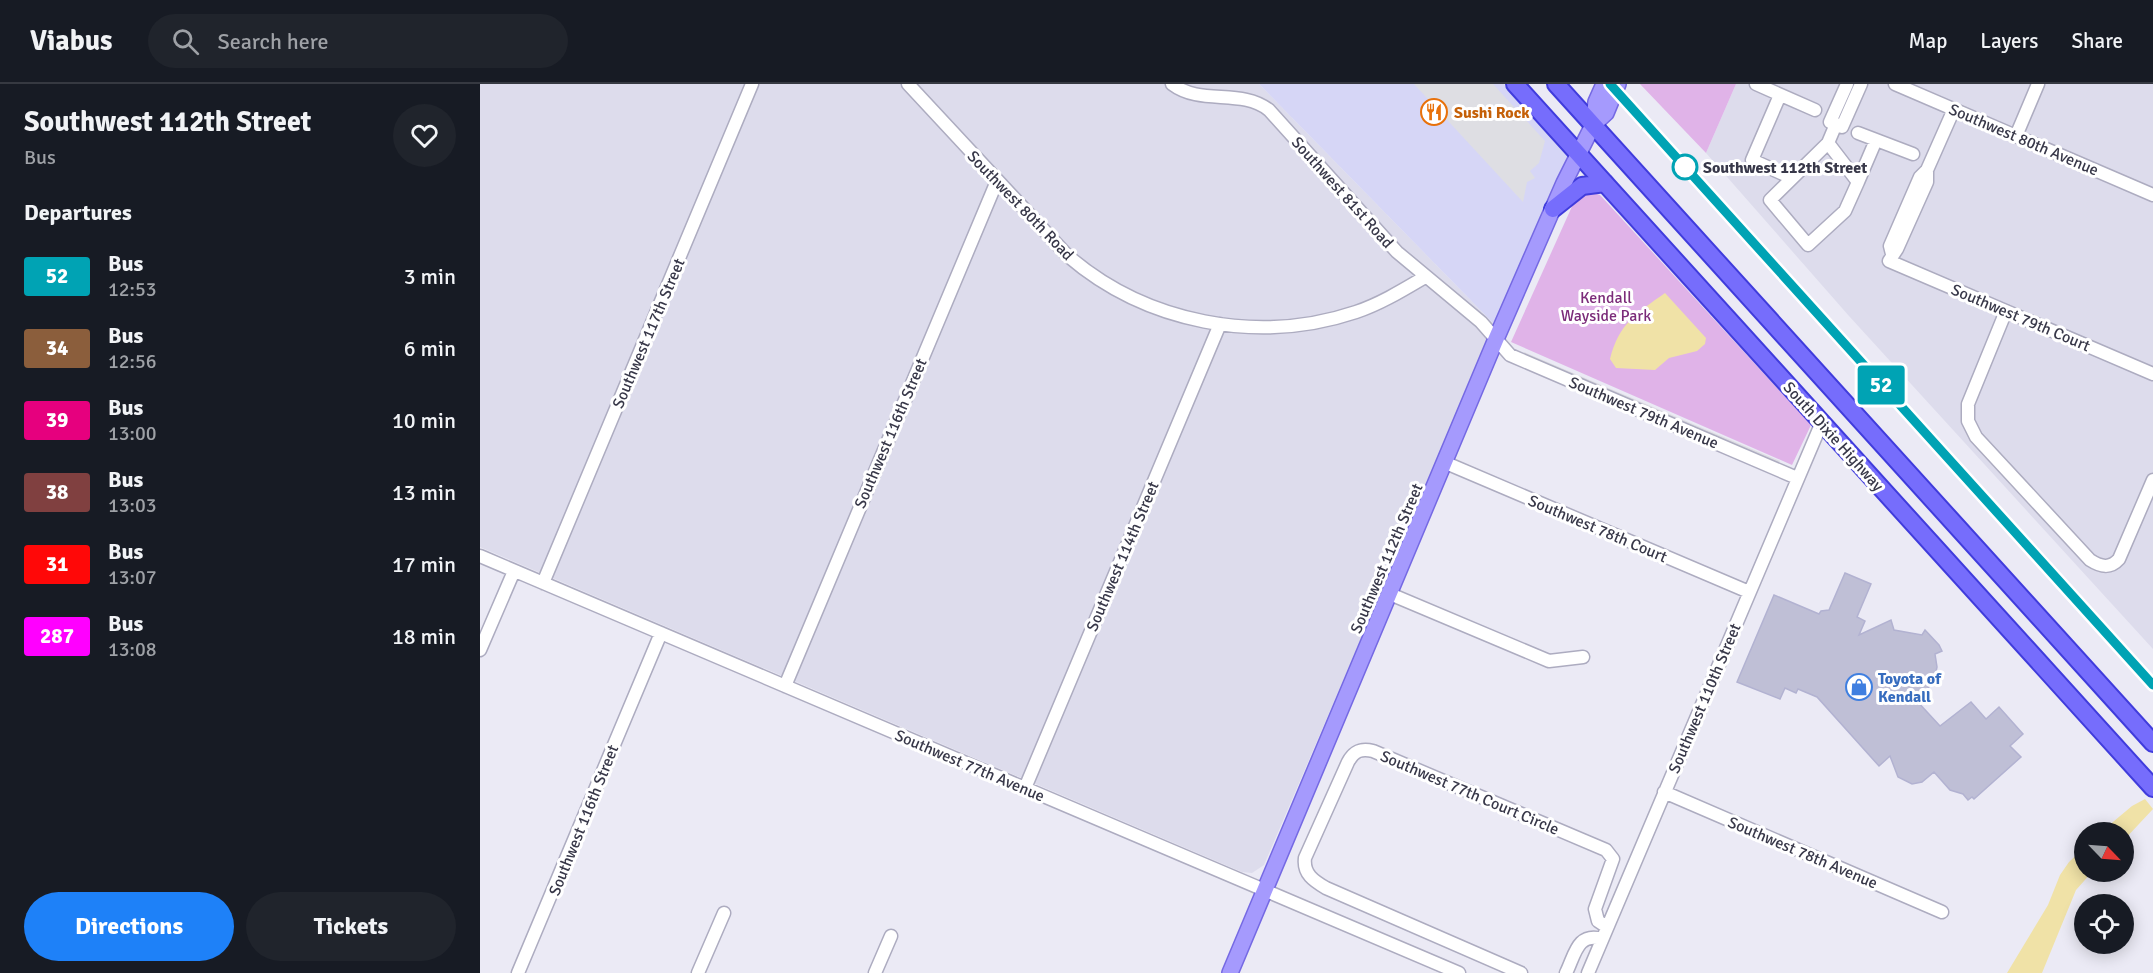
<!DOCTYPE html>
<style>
:root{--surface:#171b24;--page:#20242c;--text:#f1f3f6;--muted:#9ea1a6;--line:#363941;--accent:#1e81f8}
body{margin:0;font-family:Signika,sans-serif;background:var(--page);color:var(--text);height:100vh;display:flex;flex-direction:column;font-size:22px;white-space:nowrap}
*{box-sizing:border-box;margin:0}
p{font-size:20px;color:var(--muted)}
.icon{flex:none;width:33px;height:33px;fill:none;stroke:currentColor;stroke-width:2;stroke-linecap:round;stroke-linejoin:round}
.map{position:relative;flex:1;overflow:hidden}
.panel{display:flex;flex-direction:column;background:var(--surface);width:480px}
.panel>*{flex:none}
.badge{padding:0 12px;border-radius:4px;font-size:21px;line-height:39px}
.needle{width:39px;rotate:115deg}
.buttons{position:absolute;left:1594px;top:738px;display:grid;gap:12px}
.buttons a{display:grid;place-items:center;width:60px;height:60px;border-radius:50%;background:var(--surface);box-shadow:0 3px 15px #0003;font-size:30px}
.map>.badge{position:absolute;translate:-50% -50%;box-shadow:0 0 0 3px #fff}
h2{padding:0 24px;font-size:22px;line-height:54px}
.round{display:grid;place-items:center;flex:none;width:63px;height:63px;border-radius:32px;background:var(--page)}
.overview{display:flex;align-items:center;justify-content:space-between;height:102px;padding:0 24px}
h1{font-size:28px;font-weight:800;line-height:45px}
.button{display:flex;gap:12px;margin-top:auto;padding:12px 24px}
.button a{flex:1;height:69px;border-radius:36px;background:var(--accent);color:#fff;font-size:24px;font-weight:800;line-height:69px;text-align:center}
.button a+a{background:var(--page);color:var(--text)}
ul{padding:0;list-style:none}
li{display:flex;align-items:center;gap:18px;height:72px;padding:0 24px}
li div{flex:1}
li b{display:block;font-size:22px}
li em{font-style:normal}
li .badge{min-width:66px;font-weight:700;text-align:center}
header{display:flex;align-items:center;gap:36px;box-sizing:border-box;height:84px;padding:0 30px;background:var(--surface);border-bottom:2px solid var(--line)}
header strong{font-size:28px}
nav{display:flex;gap:33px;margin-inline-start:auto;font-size:21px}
.search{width:420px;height:54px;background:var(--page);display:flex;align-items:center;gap:15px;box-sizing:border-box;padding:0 21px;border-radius:33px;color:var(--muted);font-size:22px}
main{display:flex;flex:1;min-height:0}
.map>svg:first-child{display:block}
</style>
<header>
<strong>Viabus</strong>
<div class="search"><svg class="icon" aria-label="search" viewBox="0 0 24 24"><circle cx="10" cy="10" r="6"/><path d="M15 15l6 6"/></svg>Search here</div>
<nav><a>Map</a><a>Layers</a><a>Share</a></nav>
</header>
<main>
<section class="panel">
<div class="overview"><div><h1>Southwest 112th Street</h1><p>Bus</p></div><a class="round"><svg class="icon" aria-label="heart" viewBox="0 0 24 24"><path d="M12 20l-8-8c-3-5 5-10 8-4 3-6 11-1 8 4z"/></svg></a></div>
<h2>Departures</h2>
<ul>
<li><span class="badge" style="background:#00a3b4;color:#fff">52</span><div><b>Bus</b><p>12:53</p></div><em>3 min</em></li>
<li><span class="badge" style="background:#8b5e3c;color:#fff">34</span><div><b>Bus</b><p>12:56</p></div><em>6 min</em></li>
<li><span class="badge" style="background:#e6007e;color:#fff">39</span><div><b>Bus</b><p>13:00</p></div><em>10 min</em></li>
<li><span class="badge" style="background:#804040;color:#fff">38</span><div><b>Bus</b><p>13:03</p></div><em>13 min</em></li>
<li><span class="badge" style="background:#ff0808;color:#fff">31</span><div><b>Bus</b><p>13:07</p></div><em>17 min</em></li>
<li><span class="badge" style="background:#f0f;color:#fff">287</span><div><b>Bus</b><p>13:08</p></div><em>18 min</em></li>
</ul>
<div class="button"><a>Directions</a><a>Tickets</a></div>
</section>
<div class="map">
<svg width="1673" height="889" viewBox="0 0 1673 889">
<rect width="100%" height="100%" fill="#ebeaf5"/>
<path fill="#dddcec" d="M0,0h779l236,241 -231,540 -12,8 -10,-1 -762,-325z
M1256,0h417v565l-304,-333 -143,-163z"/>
<path fill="#d6d6f6" d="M779,0h245l64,71 -73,170z"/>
<path fill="#e0b3e8" d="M1160,0h96l-30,69z
M1111,108l9,3 211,230 -19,40 -281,-123 63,-140 9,-8z"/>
<path fill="#dedee3" d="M934,0h79l52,57 -6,22 -9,8 5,7 -8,4 -4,20z
M1044,268l256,109 -2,3 -255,-107z"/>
<path fill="#f0e2a7" d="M1185,209l41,45 -1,6 -8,7 -28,7 -14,12 -39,-2 -6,-9c9,-36 27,-46 55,-66z
M1665,715l8,10 -29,31v-8h-23l31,-26z
M1605,763v25h7l-16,18 -34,83h-35l41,-68 12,-30 9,-13z"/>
<path fill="#bfbfd6" stroke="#b2b2d1" stroke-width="1.5" d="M1365,489l26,11 -14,33 8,4 -6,14 32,-15 3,10 28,5 3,-5 14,15 3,6 -7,3 2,13 -3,15 -18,18 24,26 31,-24 15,17 13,-12 24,27 -13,12 11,11 -47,42 -2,-2 -4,3 -5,-6 -13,-4 -16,-18 -12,10 -10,2 -14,-7 -8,-21 -11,10 -62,-69 -19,-8 -2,4 -11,-5 -5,11 -43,-17 37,-87 45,19 2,-3 8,-1z"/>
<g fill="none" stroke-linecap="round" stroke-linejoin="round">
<defs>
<path id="minor" d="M428,0l160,172c78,67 190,89 288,56 24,-8 47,-22 69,-35
M692,0c29,22 69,4 97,26l128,142 84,70 29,33 287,123
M1276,0l59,26
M1367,0l-17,38 12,5 19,-43
M1415,0l258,111
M1300,11l-28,65 40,18
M1474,25l-27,61v12l-30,67 -8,12 264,113
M1378,49l55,21
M1536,52l22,-52
M1348,59l30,39 -13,29 -37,34 -38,-45 58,-57 8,-19
M1378,98l18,-42
M1412,170l-2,-8 30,-69 7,-7
M1526,227l-38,93v17l8,16 114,123c11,7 20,9 29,-1l34,-79
M966,379l303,129
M0,472l979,417
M63,499l209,-499
M910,510l159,67 34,-4
M0,566l34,-79
M305,602l212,-505
M545,704l195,-464
M1184,708l278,120
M38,889l143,-340
M218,889l26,-60
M395,889l16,-37
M1041,889l-195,-85c-12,-7 -23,-14 -21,-30l43,-96c6,-11 13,-14 25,-11l233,99 7,9 -18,50 3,12 9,6
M1086,889c9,-18 11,-41 36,-34
M1108,889l234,-551"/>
<path id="major" d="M1113,41l3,-23 8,-18
M750,889l266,-634 68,-156 29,-58 13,-12 12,-29"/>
<path id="highway" d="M1035,0l638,704
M1076,0l597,659
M1073,125l29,-23 23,-3"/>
</defs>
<use href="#minor" stroke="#adacc0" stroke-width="15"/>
<use href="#major" stroke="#7569e3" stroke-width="18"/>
<use href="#highway" stroke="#403cdc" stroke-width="20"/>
<use href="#minor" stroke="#fff" stroke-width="12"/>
<use href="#major" stroke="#a59afd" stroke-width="15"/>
<use href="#highway" stroke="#766dfc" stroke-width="16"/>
</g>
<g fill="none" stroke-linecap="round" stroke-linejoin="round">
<defs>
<path id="line" d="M1130,0l543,601"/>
</defs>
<use href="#line" stroke="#fff" stroke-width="14"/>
<use href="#line" stroke="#00a3b4" stroke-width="9"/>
</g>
<defs>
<symbol id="restaurant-ring" viewBox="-11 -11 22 22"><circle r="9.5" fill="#fff" stroke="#e8710a" stroke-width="1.5"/><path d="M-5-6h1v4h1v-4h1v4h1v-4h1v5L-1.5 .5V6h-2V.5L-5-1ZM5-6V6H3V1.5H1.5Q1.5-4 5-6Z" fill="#e8710a"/></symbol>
<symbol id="shop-ring" viewBox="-11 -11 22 22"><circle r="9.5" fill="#fff" stroke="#3f7fe0" stroke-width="1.5"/><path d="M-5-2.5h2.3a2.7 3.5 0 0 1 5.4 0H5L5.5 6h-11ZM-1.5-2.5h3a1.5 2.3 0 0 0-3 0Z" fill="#3f7fe0"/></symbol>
</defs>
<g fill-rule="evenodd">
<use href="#restaurant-ring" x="939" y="13" width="30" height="30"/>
<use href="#shop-ring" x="1364" y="588" width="30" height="30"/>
</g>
<circle fill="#fff" stroke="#00a3b4" stroke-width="3" cx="1205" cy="83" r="12"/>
<g text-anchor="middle" stroke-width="6" stroke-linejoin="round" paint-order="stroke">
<g font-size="16" font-weight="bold" fill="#c56008" stroke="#fff" text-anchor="start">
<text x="974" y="34">Sushi Rock</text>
</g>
<g font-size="16" fill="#383849" stroke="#fff">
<text transform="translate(1544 55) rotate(23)" y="6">Southwest 80th Avenue</text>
<text transform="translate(863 108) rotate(48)" y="6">Southwest 81st Road</text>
<text transform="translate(541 121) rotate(46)" y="6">Southwest 80th Road</text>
<text transform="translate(1541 233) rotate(23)" y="6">Southwest 79th Court</text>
<text transform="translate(168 249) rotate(-67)" y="6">Southwest 117th Street</text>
<text transform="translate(1164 328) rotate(23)" y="6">Southwest 79th Avenue</text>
<text transform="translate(410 349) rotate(-67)" y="6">Southwest 116th Street</text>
<text transform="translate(1354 352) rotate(48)" y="6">South Dixie Highway</text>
<text transform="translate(1118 444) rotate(23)" y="6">Southwest 78th Court</text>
<text transform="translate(642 472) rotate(-67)" y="6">Southwest 114th Street</text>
<text transform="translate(906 474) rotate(-67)" y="6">Southwest 112th Street</text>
<text transform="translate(1224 614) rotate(-67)" y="6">Southwest 110th Street</text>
<text transform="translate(490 681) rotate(23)" y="6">Southwest 77th Avenue</text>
<text transform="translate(990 708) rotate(23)" y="6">Southwest 77th Court Circle</text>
<text transform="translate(103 736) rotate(-68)" y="6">Southwest 116th Street</text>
<text transform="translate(1323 768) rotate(23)" y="6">Southwest 78th Avenue</text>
</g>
<g font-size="16" font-weight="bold" fill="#383849" stroke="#fff" text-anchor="start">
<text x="1223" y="89">Southwest 112th Street</text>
</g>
<g font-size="16" fill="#7b2b79" stroke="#fff">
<text x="1126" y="219">Kendall<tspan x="1126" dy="18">Wayside Park</tspan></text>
</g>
<g font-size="16" font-weight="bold" fill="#366cbe" stroke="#fff" text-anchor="start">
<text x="1398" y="600">Toyota of<tspan x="1398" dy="18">Kendall</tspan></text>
</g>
</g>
</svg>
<div class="buttons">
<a><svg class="needle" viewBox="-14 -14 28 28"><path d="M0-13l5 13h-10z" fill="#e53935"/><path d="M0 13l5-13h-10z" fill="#9ea1a6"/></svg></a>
<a><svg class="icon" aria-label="locate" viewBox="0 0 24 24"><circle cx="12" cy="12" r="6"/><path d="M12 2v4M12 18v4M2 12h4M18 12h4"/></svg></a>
</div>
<b class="badge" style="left:1401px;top:301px;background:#00a3b4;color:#fff">52</b>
</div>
</main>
